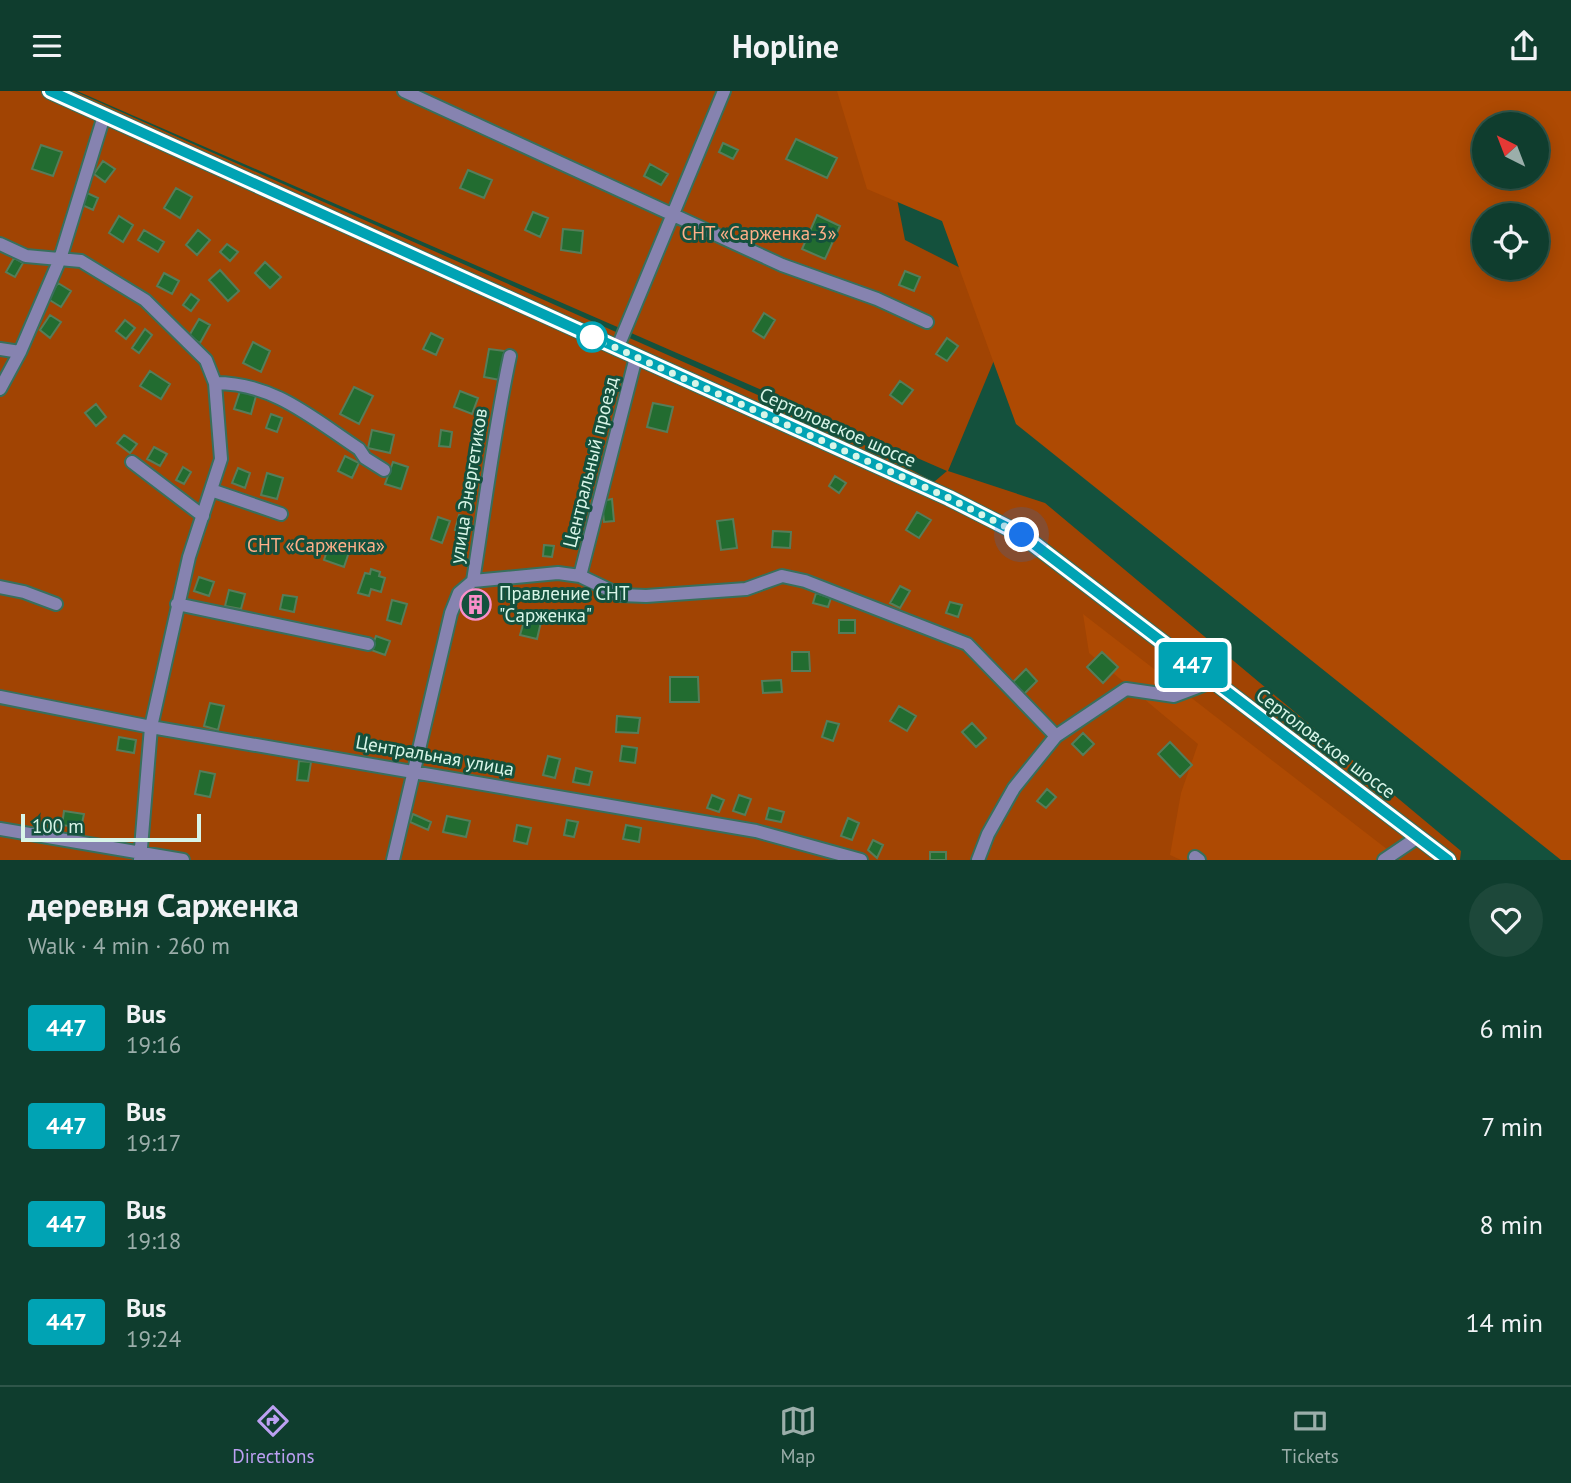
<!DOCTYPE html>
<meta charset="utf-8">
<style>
:root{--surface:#0f3d2e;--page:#1d483a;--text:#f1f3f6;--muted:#9baeaa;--line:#2f564a;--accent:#bca0f2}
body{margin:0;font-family:"PT Sans",sans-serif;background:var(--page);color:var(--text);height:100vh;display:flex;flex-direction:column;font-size:26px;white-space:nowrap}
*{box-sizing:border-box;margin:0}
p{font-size:23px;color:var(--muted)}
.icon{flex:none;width:38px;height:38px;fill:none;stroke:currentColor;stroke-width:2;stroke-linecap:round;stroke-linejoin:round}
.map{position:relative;height:769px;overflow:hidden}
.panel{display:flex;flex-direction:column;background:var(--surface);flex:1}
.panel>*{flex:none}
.badge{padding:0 14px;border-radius:5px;font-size:24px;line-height:46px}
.needle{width:46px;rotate:318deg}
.controls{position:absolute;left:1472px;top:21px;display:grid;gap:14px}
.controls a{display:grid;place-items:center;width:77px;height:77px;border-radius:50%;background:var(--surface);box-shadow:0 4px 18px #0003,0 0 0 2px var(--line);font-size:35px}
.scale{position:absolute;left:21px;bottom:18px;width:180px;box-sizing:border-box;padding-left:7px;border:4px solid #d8f5e8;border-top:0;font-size:19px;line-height:24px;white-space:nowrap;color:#d8f5e8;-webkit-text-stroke:5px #14513d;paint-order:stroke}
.you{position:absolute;width:35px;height:35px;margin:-18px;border:5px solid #fff;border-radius:50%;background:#1a73e8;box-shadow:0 0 0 10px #1a73e833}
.map>.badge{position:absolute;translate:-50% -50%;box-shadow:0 0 0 4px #fff}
.round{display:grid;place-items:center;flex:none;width:74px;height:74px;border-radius:37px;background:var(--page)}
.head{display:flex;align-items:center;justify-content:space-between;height:119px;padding:0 28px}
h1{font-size:33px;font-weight:800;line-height:52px}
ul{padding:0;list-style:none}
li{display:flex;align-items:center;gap:21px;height:98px;padding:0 28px}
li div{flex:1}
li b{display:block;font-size:26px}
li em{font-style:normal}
li .badge{min-width:77px;font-weight:700;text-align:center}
header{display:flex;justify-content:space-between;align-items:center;height:91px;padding:0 28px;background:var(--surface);font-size:32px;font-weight:800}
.tab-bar{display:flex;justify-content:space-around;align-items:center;height:98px;border-top:2px solid var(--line);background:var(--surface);font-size:19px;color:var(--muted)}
.tab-bar a{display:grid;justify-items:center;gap:4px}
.tab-bar .on{color:var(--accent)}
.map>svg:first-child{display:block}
</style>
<header><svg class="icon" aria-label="menu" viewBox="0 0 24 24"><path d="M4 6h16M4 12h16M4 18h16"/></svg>Hopline<svg class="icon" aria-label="share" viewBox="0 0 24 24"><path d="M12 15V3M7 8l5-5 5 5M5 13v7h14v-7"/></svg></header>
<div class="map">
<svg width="1571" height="769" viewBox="0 0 1571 769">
<rect width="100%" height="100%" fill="#14513d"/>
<path fill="#a14403" d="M0,0h74l758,337 102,54 13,-11 -870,-380h799l29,149 115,58 -72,173 97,32 416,348 -1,9h-1460z"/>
<path fill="#ae4a03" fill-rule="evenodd" d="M837,0h734v769h-10l-545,-436 -74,-203 -75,-32zM1484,33h52v53h-52zM1484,124h52v53h-52z
M1083,523l318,246h-220l-11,-5 11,-62 17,-49 -109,-91z"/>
<path fill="#226c30" stroke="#567d59" stroke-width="2" d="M796,48l41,19 -10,20 -41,-19z
M723,52l15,7 -5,9 -14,-7z
M41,54l21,7 -9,24 -21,-7z
M103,70l12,8 -10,13 -11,-8z
M650,73l18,10 -7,11 -17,-9z
M468,79l24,10 -8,18 -24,-10z
M176,97l16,9 -12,21 -16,-10z
M85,101l13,6 -5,12 -13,-6z
M533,121l15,6 -8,19 -15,-7z
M817,124l23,11 -15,33 -23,-10z
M119,125l14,9 -10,17 -14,-9z
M563,138l20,2 -2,22 -20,-3z
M144,139l20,12 -6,10 -20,-12z
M198,139l12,10 -13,15 -11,-10z
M227,153l11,8 -8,9 -10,-9z
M14,167l9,5 -8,14 -9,-5z
M265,171l16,15 -11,11 -15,-15z
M220,179l19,21 -11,10 -19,-21z
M905,180l15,6 -6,14 -15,-6z
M164,182l15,8 -7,13 -15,-8z
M58,192l13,8 -10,16 -13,-8z
M191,203l8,6 -8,11 -8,-6z
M764,222l11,7 -11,18 -11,-7z
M50,224l11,7 -11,16 -10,-8z
M199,228l11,6 -10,18 -11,-7z
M125,229l10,8 -9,11 -10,-8z
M145,238l7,6 -13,18 -7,-5z
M431,242l12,6 -7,16 -13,-6z
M947,247l11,8 -11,15 -11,-7z
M253,251l17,9 -9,21 -18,-9z
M489,258l16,2 -5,29 -16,-3z
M150,280l20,13 -9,15 -21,-13z
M900,290l13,9 -11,14 -12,-9z
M354,296l19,9 -14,28 -19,-10z
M240,300l16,5 -5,18 -17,-5z
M460,300l18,7 -6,16 -18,-7z
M653,312l20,4 -6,25 -20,-5z
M96,313l10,13 -10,9 -11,-13z
M271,323l11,4 -5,14 -11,-4z
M372,339l22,5 -4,18 -22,-5z
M441,339l11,2 -2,15 -11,-1z
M124,344l13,9 -7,9 -13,-10z
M154,356l13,7 -7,12 -13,-7z
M345,365l14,7 -7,15 -14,-7z
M393,371l15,5 -7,22 -16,-5z
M183,376l8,5 -7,12 -8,-4z
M238,377l12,5 -5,15 -13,-5z
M267,382l16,5 -6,21 -16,-4z
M835,385l11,7 -7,10 -10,-7z
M612,408l2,22 -10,1 -2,-21z
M917,421l14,8 -12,18 -13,-8z
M459,424l12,3 -4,15 -12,-3z
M438,426l12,4 -8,22 -11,-4z
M733,428l4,29 -16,2 -4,-29z
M773,440l18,1 -1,16 -18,-1z
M330,451l20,7 -6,18 -20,-7z
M544,454l10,1 -2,11 -9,-1z
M371,478l9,3 -1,4 6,2 -4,14 -10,-3 -2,7 -11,-3 7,-20 5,1z
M199,486l15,5 -5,14 -15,-5z
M900,495l10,5 -10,17 -10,-5z
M229,499l16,4 -4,15 -16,-3z
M469,502l19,6 -4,16 -20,-6z
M816,502l15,5 -3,9 -15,-4z
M283,504l14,2 -3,15 -14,-3z
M392,509l15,4 -6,20 -14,-4z
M950,511l12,3 -4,12 -12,-4z
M525,527l16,4 -4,17 -17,-4z
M839,529h16v13h-16z
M376,545l14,5 -5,14 -14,-5z
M792,561h17l1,19h-18z
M1102,561l16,15 -15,16 -16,-16z
M1026,578l11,12 -13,13 -11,-12z
M670,586h28l1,25h-29z
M781,589l1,12 -19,1 -1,-12z
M210,612l14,3 -6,24 -14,-4z
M899,615l17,10 -9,15 -17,-10z
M617,625l23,2 -2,15 -22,-1z
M827,630l12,3 -6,17 -11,-4z
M972,632l14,15 -10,9 -14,-15z
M1083,642l11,11 -11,11 -11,-11z
M119,646l17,3 -2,13 -17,-3z
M1170,651l22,23 -12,12 -22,-23z
M622,655l15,2 -2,15 -15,-2z
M548,665l12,3 -5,19 -12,-3z
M299,670l12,1 -3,19 -11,-1z
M576,677l16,4 -3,13 -16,-3z
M200,680l15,3 -5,23 -15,-3z
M1047,698l9,8 -10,11 -9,-7z
M712,704l12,5 -5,12 -12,-4z
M739,704l12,4 -6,16 -12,-4z
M769,717l15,4 -3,10 -15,-3z
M64,720l20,3 -3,14 -19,-3z
M413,723l18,8 -3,8 -18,-8z
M447,725l23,5 -4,16 -23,-5z
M848,727l11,5 -7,17 -11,-4z
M567,729l11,2 -4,15 -10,-2z
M517,734l14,3 -4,16 -13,-3z
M626,734l15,3 -2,14 -16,-3z
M873,749l10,5 -6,13 -9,-8z
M930,761h16v8h-16z"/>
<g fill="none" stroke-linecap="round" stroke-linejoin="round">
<defs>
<path id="minor" d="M404,0l378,174 95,34 50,23
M0,153l26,12 55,5 64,39 61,60 9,23 6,76 -32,98 -38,170 -11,133
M0,258l20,3
M617,258l107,-258
M215,292c59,0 97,35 144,66l6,9 19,12
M0,298l20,-37 40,-93 44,-143
M132,371l71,54
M211,399l70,24
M580,485l56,-219
M473,490l85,-8 22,3 40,19 26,1 100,-7 36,-13 23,5 162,63 89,92
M0,496l24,5 32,12
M177,513l191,40
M0,606l151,30 605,104 105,29
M0,738l183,31
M1195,766l4,3
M393,769l58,-247 8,-20 14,-12c12,-75 21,-151 37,-225
M978,769l10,-26 26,-46 42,-52 70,-47 48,7 40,-15
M1384,769l34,-23"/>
<path id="secondary" d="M50,0l899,407 73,37 426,325"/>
</defs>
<use href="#minor" stroke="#376f5c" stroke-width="16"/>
<use href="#secondary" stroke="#376f5c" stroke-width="18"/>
<use href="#minor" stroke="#8683b0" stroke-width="12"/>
<use href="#secondary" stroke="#aaa5eb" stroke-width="14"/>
</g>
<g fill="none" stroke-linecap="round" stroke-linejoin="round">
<defs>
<path id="line" d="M50,0l899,407 73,37 426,325"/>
</defs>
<use href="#line" stroke="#fff" stroke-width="16"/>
<use href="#line" stroke="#00a3b4" stroke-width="10"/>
<path stroke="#d8f5e8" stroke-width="7" stroke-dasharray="0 12.6" d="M592,246l357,161 73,37"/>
</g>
<defs>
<symbol id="building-ring" viewBox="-11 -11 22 22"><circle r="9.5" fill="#14513d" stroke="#f98fca" stroke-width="1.5"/><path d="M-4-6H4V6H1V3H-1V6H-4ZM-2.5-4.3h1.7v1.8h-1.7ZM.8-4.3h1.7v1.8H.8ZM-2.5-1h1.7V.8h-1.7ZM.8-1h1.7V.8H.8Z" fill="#f98fca"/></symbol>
</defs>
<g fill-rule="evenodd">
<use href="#building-ring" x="458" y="496" width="35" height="35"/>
</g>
<circle fill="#fff" stroke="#00a3b4" stroke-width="3.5" cx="592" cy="246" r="14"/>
<g text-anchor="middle" stroke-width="6" stroke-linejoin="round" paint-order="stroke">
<g font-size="19" fill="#feaf89" stroke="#14513d">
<text x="759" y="149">СНТ «Сарженка-3»</text>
<text x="316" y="461">СНТ «Сарженка»</text>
</g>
<g font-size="19" fill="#d8f5e8" stroke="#14513d">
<text transform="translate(838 336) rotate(24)" y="7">Сертоловское шоссе</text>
<text transform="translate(590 371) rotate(-76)" y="7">Центральный проезд</text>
<text transform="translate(468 395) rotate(-81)" y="7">улица Энергетиков</text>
<text transform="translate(1326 652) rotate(37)" y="7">Сертоловское шоссе</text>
<text transform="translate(435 664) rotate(10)" y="7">Центральная улица</text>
</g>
<g font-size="19" fill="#d8f5e8" stroke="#14513d" text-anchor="start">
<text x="499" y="509">Правление СНТ<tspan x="499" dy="22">"Сарженка"</tspan></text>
</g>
</g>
</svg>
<div class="controls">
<a><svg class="needle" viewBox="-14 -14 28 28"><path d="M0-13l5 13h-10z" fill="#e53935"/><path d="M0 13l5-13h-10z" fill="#9baeaa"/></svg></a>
<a><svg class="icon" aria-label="locate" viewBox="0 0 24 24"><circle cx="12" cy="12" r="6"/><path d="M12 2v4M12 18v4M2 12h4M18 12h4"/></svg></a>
</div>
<div class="scale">100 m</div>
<div class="you" style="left:1022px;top:444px"></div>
<b class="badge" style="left:1193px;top:574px;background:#00a3b4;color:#fff">447</b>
</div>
<section class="panel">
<div class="head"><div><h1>деревня Сарженка</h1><p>Walk · 4 min · 260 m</p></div><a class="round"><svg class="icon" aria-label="heart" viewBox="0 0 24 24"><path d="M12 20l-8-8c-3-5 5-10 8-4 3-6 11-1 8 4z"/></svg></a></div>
<ul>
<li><span class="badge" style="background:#00a3b4;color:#fff">447</span><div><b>Bus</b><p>19:16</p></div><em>6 min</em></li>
<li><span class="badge" style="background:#00a3b4;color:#fff">447</span><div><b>Bus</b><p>19:17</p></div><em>7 min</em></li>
<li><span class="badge" style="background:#00a3b4;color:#fff">447</span><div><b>Bus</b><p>19:18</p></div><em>8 min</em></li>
<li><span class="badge" style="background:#00a3b4;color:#fff">447</span><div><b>Bus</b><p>19:24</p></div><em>14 min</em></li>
</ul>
</section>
<nav class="tab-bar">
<a class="on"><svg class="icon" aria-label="directions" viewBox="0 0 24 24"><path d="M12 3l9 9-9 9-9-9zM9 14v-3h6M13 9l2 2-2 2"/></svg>Directions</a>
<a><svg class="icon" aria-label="map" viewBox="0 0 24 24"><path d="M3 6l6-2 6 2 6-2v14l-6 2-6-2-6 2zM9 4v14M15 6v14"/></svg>Map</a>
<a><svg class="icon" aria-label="tickets" viewBox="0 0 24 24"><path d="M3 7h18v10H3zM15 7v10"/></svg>Tickets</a>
</nav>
